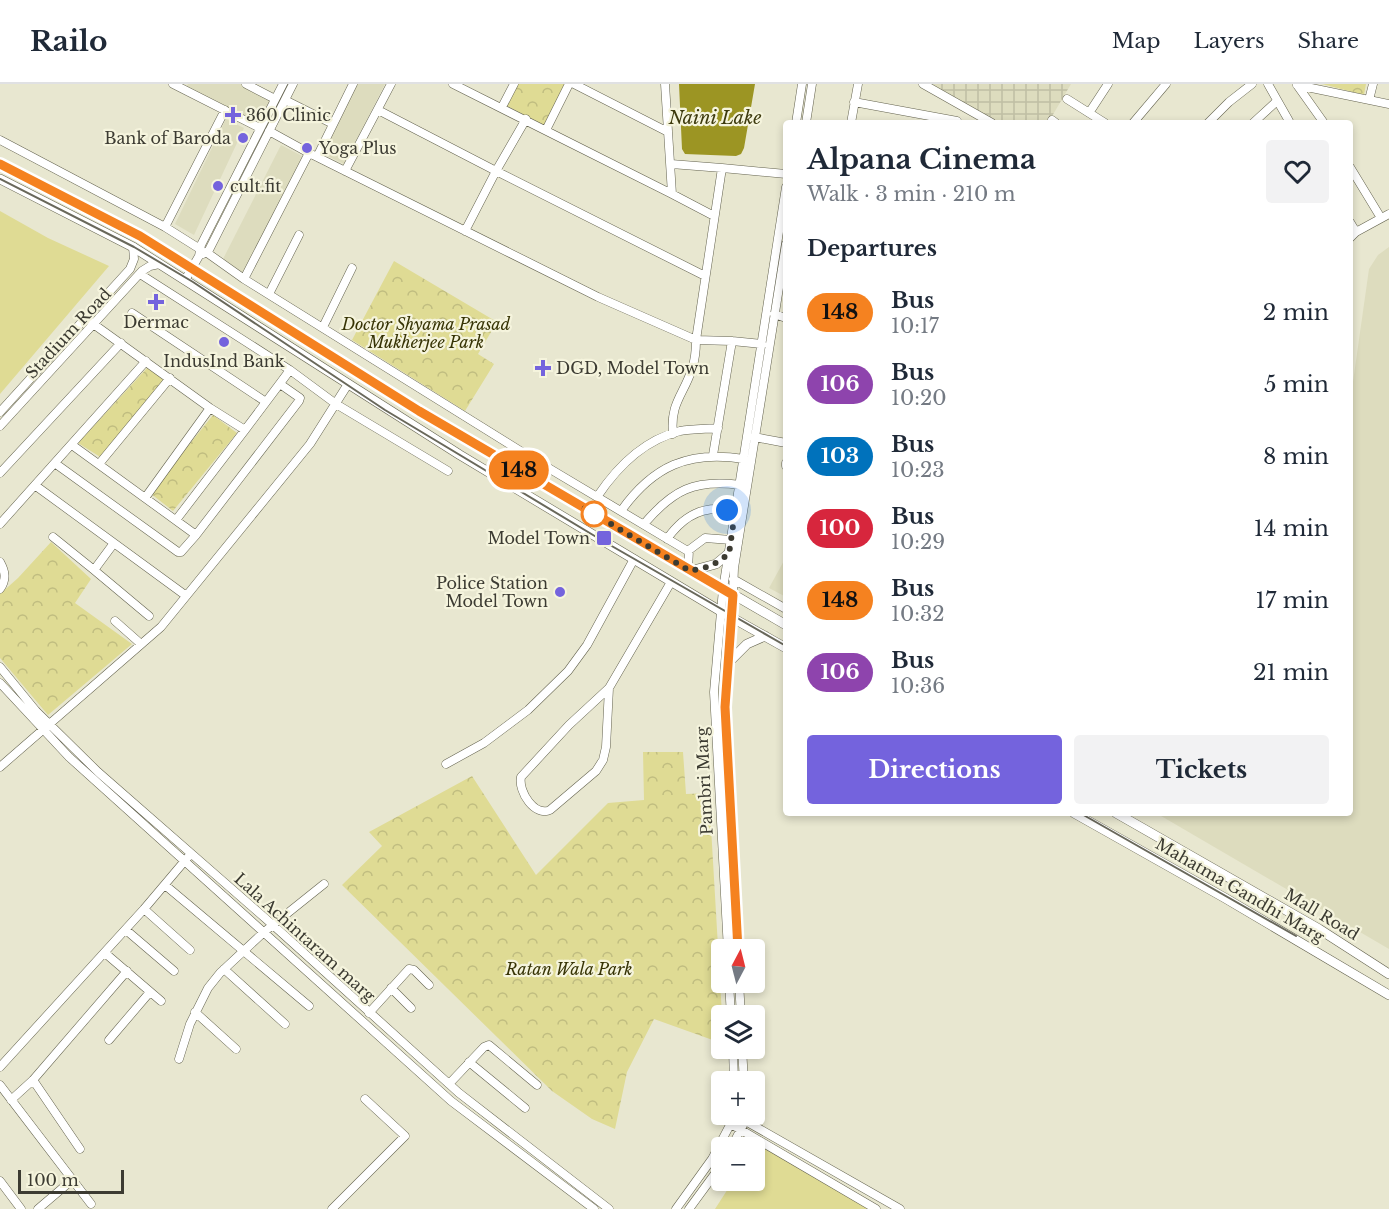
<!DOCTYPE html>
<meta charset="utf-8">
<style>
:root{--surface:#fff;--page:#f2f2f3;--text:#1f2937;--muted:#747a83;--line:#e0e1e3;--accent:#7463dd}
body{margin:0;font-family:"Libre Baskerville",serif;background:var(--page);color:var(--text);height:100vh;display:flex;flex-direction:column;font-size:22px;white-space:nowrap}
*{box-sizing:border-box;margin:0}
p{font-size:20px;color:var(--muted)}
.icon{flex:none;width:33px;height:33px;fill:none;stroke:currentColor;stroke-width:2;stroke-linecap:round;stroke-linejoin:round}
.map{position:relative;flex:1;overflow:hidden}
.side{position:absolute;left:783px;top:36px;width:570px;height:696px;display:flex;flex-direction:column;background:var(--surface);border-radius:6px;box-shadow:0 3px 9px #0003}
.side>*{flex:none}
.badge{padding:0 12px;border-radius:20px;font-size:21px;line-height:39px}
.needle{width:39px;rotate:7deg}
.controls{position:absolute;left:711px;top:855px;display:grid;gap:12px}
.controls a{display:grid;place-items:center;width:54px;height:54px;border-radius:6px;background:var(--surface);box-shadow:0 3px 9px #0003;font-size:30px}
.scale{position:absolute;left:18px;bottom:15px;width:106px;box-sizing:border-box;padding-left:6px;border:3px solid #3c3b32;border-top:0;font-size:16px;line-height:21px;white-space:nowrap;color:#3c3b32;-webkit-text-stroke:4px #f5f4dd;paint-order:stroke}
.you{position:absolute;width:30px;height:30px;margin:-15px;border:4px solid #fff;border-radius:50%;background:#1a73e8;box-shadow:0 0 0 9px #1a73e833}
.map>.badge{position:absolute;translate:-50% -50%;box-shadow:0 0 0 3px #fff}
h2{padding:0 24px;font-size:22px;line-height:54px}
.round{display:grid;place-items:center;flex:none;width:63px;height:63px;border-radius:6px;background:var(--page)}
.headline{display:flex;align-items:center;justify-content:space-between;height:102px;padding:0 24px}
h1{font-size:28px;font-weight:700;line-height:45px}
.button{display:flex;gap:12px;margin-top:auto;padding:12px 24px}
.button a{flex:1;height:69px;border-radius:6px;background:var(--accent);color:#fff;font-size:24px;font-weight:700;line-height:69px;text-align:center}
.button a+a{background:var(--page);color:var(--text)}
ul{padding:0;list-style:none}
li{display:flex;align-items:center;gap:18px;height:72px;padding:0 24px}
li div{flex:1}
li b{display:block;font-size:22px}
li em{font-style:normal}
li .badge{min-width:66px;font-weight:700;text-align:center}
header{display:flex;align-items:center;gap:36px;box-sizing:border-box;height:84px;padding:0 30px;background:var(--surface);border-bottom:2px solid var(--line)}
header strong{font-size:28px}
nav{display:flex;gap:33px;margin-inline-start:auto;font-size:21px}
.map>svg:first-child{display:block}
</style>
<header>
<strong>Railo</strong>
<nav><a>Map</a><a>Layers</a><a>Share</a></nav>
</header>
<div class="map">
<svg width="1389" height="1125" viewBox="0 0 1389 1125">
<defs>
<pattern id="industrial-grid" width="8" height="8" patternUnits="userSpaceOnUse" patternTransform="scale(1.5)"><rect width="8" height="8" fill="#dddcbe"/><path d="M0 4h8M4 0v8" fill="none" stroke="#bfbea4"/></pattern>
<pattern id="forest-crowns" width="20" height="18" patternUnits="userSpaceOnUse" patternTransform="scale(1.5)"><rect width="20" height="18" fill="#dfdb94"/><path d="M2 6a3 3 0 1 1 6 0M12 15a3 3 0 1 1 6 0" fill="none" stroke="#c0bd80"/></pattern>
</defs>
<rect width="100%" height="100%" fill="#e8e7d0"/>
<path fill="#dddcbe" d="M188,0h52l33,14 -15,25 -72,-36z
M356,0h29l-41,80 -23,-11z
M226,35l18,9 -50,107 -19,-11z
M281,61l23,12 -61,118 -21,-14z
M1389,163v702l-233,-136h194v-410l19,-134 9,-14z
M786,473v40l-17,-9z"/>
<path fill="url(#industrial-grid)" d="M926,0h145l-23,39h-52z"/>
<path fill="url(#forest-crowns)" d="M516,0h51l-22,42 -40,-21z
M1322,0h44l-2,11z
M394,177l103,61 -19,32 16,10 -29,47 -113,-71z
M148,283l19,16 -62,77 -27,-17z
M213,331l24,18 -64,78 -23,-18z
M51,458l40,37 -16,24 57,41 -84,71 -48,-57v-64l18,-16z
M643,668h40l3,42 23,-1 13,222 -1,28 -67,-24 -27,53 -12,57 -23,-10 -40,-28 -210,-206 40,-39 -13,-14 103,-56 64,99 72,-72 36,-3z"/>
<path fill="#dfdb94" d="M0,127l48,27 61,28 -109,128z
M759,1056l116,69h-160l18,-28 21,-1v-33z"/>
<path fill="#9c9523" d="M679,0h76l-11,64 -3,6 -5,2 -51,-2 -3,-5z
M406,249l5,6 10,1 2,7c-11,1 -20,-2 -24,-13z"/>
<g fill="none" stroke-linecap="round" stroke-linejoin="round">
<defs>
<path id="minor" d="M173,0l87,44
M246,0l29,15
M453,0l219,110
M574,0l94,48
M665,0l7,110 42,22
M923,0l69,39
M1268,0l21,37
M1297,1l92,19
M1297,1l27,38
M1067,15l38,24
M285,16l48,24
M1369,16l4,-16
M854,18l103,19
M502,23l12,-23
M378,26l118,61 30,-52
M1089,29l19,-29
M1052,36l4,3
M796,39l6,-39
M806,39l6,-39
M851,39l7,-39
M1133,39l33,-39
M1208,39l21,-21 23,-18
M1253,39l24,-22
M546,46l23,-46
M269,47l40,22 289,144 98,43 36,1 30,3
M0,56l165,87 35,22
M317,73l36,-73
M671,80l51,4 -26,172c0,10 -1,20 -4,29 -9,27 -22,34 -19,65
M1350,83l31,51
M722,84l64,6
M345,87l46,-87
M1350,138l6,10
M165,143l60,-117
M465,147l31,-60 209,105
M1350,154l6,-6 33,-18
M206,168l38,27 286,178 156,93h3l16,-12 26,2
M203,170l6,-4 84,-166
M140,190l150,96 46,34 112,67
M244,195l65,-126
M185,196l14,-24 2,-11 82,-161
M269,210l30,-59
M132,229l134,89
M774,230l12,4
M85,234l125,90 35,22 45,-60
M323,243l29,-59
M0,328l130,-143 4,-10 -1,-12
M0,342l142,-155 8,-5 9,-2
M754,353l32,6
M72,361l124,90 103,-134 1,-3 -20,-14
M713,371l19,-114
M786,379v3
M56,380l122,88h3l15,-17
M99,380l71,-86
M0,389l121,-130
M36,402l149,109
M597,413c20,-30 47,-57 83,-66 12,-2 26,-2 38,-3
M145,414l65,-90
M621,427c32,-45 68,-61 123,-52
M176,436l69,-90
M0,440l146,-163
M644,440c29,-34 50,-45 96,-39
M53,453l41,33
M667,455c17,-24 39,-36 68,-27
M114,459l-20,27 55,46
M0,478c5,9 7,17 0,27
M688,485l1,-19
M733,495l53,30
M115,537l26,23
M0,583l36,44 62,61 175,153 186,168 150,116
M0,599l69,74 382,344 143,108
M609,604l-40,37 -48,52c-3,15 14,40 29,33l46,-39 7,-11 3,-13 3,-59 62,-106
M446,680l38,-21 44,-33 40,-39 19,-26 47,-86
M0,683l161,-140 149,-183 38,-60
M165,801l144,121
M144,825l46,41
M126,846l48,41
M728,866l-14,-258 9,-103 63,-402
M738,866l-13,-243 7,-90 2,-49 52,-324
M105,869l56,48
M224,885l61,55
M729,898l2,34
M739,898l2,34
M391,904l20,20
M195,928l41,37
M369,929l40,-44 5,1 15,15
M109,956l41,-48
M733,964l1,34
M742,964l2,34
M179,975l11,-35 18,-36 12,-15 44,-41 60,-48
M469,978l56,46
M0,983l144,-158 44,-52
M33,996l47,69
M449,1000l35,-37 5,-2 48,40
M0,1001l91,119
M11,1016l22,-20 94,-109
M735,1031l165,94
M731,1040l145,85
M731,1064l12,-23
M0,1097l21,28
M38,1125l34,-29
M332,1125l73,-73 -40,-37
M676,1125l36,-50 20,-38
M689,1125l33,-45"/>
<path id="major" d="M0,80l140,71 279,177 367,213
M0,95l133,68 327,208 262,157 64,36
M690,487l26,-7 12,-10
M729,578l18,-18 18,-8
M1074,729l151,85 164,97
M1116,729l203,116 70,45"/>
</defs>
<use href="#minor" stroke="#64634f" stroke-width="9"/>
<use href="#major" stroke="#64634f" stroke-width="10"/>
<use href="#minor" stroke="#fff" stroke-width="8"/>
<use href="#major" stroke="#fff" stroke-width="9"/>
<path stroke="#69685b" stroke-width="2" d="M0,95l134,68 59,35 192,128 218,131 183,105
M1080,729l216,123"/>
</g>
<g fill="none" stroke-linecap="round" stroke-linejoin="round">
<defs>
<path id="line" d="M0,80l140,72 279,175 314,184 -8,112 13,243"/>
</defs>
<use href="#line" stroke="#fff" stroke-width="14"/>
<use href="#line" stroke="#f58220" stroke-width="9"/>
<path stroke="#3c3b32" stroke-width="6" stroke-dasharray="0 10.8" d="M594,430l-10,-6 106,63 21,-5 18,-12 6,-42 -8,-2"/>
</g>
<g fill="#7463dd" stroke="#f5f4dd" stroke-width="2">
<path d="M230 22h6v6h6v6h-6v6h-6v-6h-6v-6h6z"/>
<circle cx="243" cy="54" r="6"/>
<circle cx="307" cy="64" r="6"/>
<circle cx="218" cy="102" r="6"/>
<path d="M153 209h6v6h6v6h-6v6h-6v-6h-6v-6h6z"/>
<circle cx="224" cy="258" r="6"/>
<path d="M540 275h6v6h6v6h-6v6h-6v-6h-6v-6h6z"/>
<rect x="596" y="446" width="16" height="16" rx="3"/>
<circle cx="560" cy="508" r="6"/>
</g>
<circle fill="#fff" stroke="#f58220" stroke-width="3" cx="594" cy="430" r="12"/>
<g text-anchor="middle" stroke-width="4.5" stroke-linejoin="round" paint-order="stroke">
<g font-size="16" fill="#3c3b32" stroke="#f5f4dd" text-anchor="start">
<text x="246" y="37">360 Clinic</text>
<text x="231" y="60" text-anchor="end">Bank of Baroda</text>
<text x="319" y="70">Yoga Plus</text>
<text x="230" y="108">cult.fit</text>
<text x="156" y="244" text-anchor="middle">Dermac</text>
<text x="224" y="283" text-anchor="middle">IndusInd Bank</text>
<text x="556" y="290">DGD, Model Town</text>
<text x="590" y="460" text-anchor="end">Model Town</text>
<text x="548" y="505" text-anchor="end">Police Station<tspan x="548" dy="18">Model Town</tspan></text>
</g>
<g font-size="16" font-style="italic" fill="#363304" stroke="#f5f4dd">
<text x="426" y="246">Doctor Shyama Prasad<tspan x="426" dy="18">Mukherjee Park</tspan></text>
<text x="569" y="891">Ratan Wala Park</text>
</g>
<g font-size="16" fill="#3c3b32" stroke="#f5f4dd">
<text transform="translate(68 249) rotate(-47)" y="6">Stadium Road</text>
<text transform="translate(704 697) rotate(-93)" y="6">Pambri Marg</text>
<text transform="translate(1240 806) rotate(30)" y="6">Mahatma Gandhi Marg</text>
<text transform="translate(1322 830) rotate(31)" y="6">Mall Road</text>
<text transform="translate(305 853) rotate(42)" y="6">Lala Achintaram marg</text>
</g>
<g font-size="18" font-style="italic" fill="#3d3a0d" stroke="#f5f4dd">
<text x="715" y="40">Naini Lake</text>
</g>
</g>
</svg>
<div class="controls">
<a><svg class="needle" viewBox="-14 -14 28 28"><path d="M0-13l5 13h-10z" fill="#e53935"/><path d="M0 13l5-13h-10z" fill="#747a83"/></svg></a>
<a><svg class="icon" aria-label="layers" viewBox="0 0 24 24"><path d="M12 4l9 5-9 5-9-5zM3 14l9 5 9-5"/></svg></a>
<a>+</a>
<a>−</a>
</div>
<div class="scale">100 m</div>
<div class="you" style="left:727px;top:426px"></div>
<b class="badge" style="left:519px;top:386px;background:#f58220;color:#111">148</b>
<section class="side">
<div class="headline"><div><h1>Alpana Cinema</h1><p>Walk · 3 min · 210 m</p></div><a class="round"><svg class="icon" aria-label="heart" viewBox="0 0 24 24"><path d="M12 20l-8-8c-3-5 5-10 8-4 3-6 11-1 8 4z"/></svg></a></div>
<h2>Departures</h2>
<ul>
<li><span class="badge" style="background:#f58220;color:#111">148</span><div><b>Bus</b><p>10:17</p></div><em>2 min</em></li>
<li><span class="badge" style="background:#8e44ad;color:#fff">106</span><div><b>Bus</b><p>10:20</p></div><em>5 min</em></li>
<li><span class="badge" style="background:#0072bc;color:#fff">103</span><div><b>Bus</b><p>10:23</p></div><em>8 min</em></li>
<li><span class="badge" style="background:#d7263d;color:#fff">100</span><div><b>Bus</b><p>10:29</p></div><em>14 min</em></li>
<li><span class="badge" style="background:#f58220;color:#111">148</span><div><b>Bus</b><p>10:32</p></div><em>17 min</em></li>
<li><span class="badge" style="background:#8e44ad;color:#fff">106</span><div><b>Bus</b><p>10:36</p></div><em>21 min</em></li>
</ul>
<div class="button"><a>Directions</a><a>Tickets</a></div>
</section>
</div>
